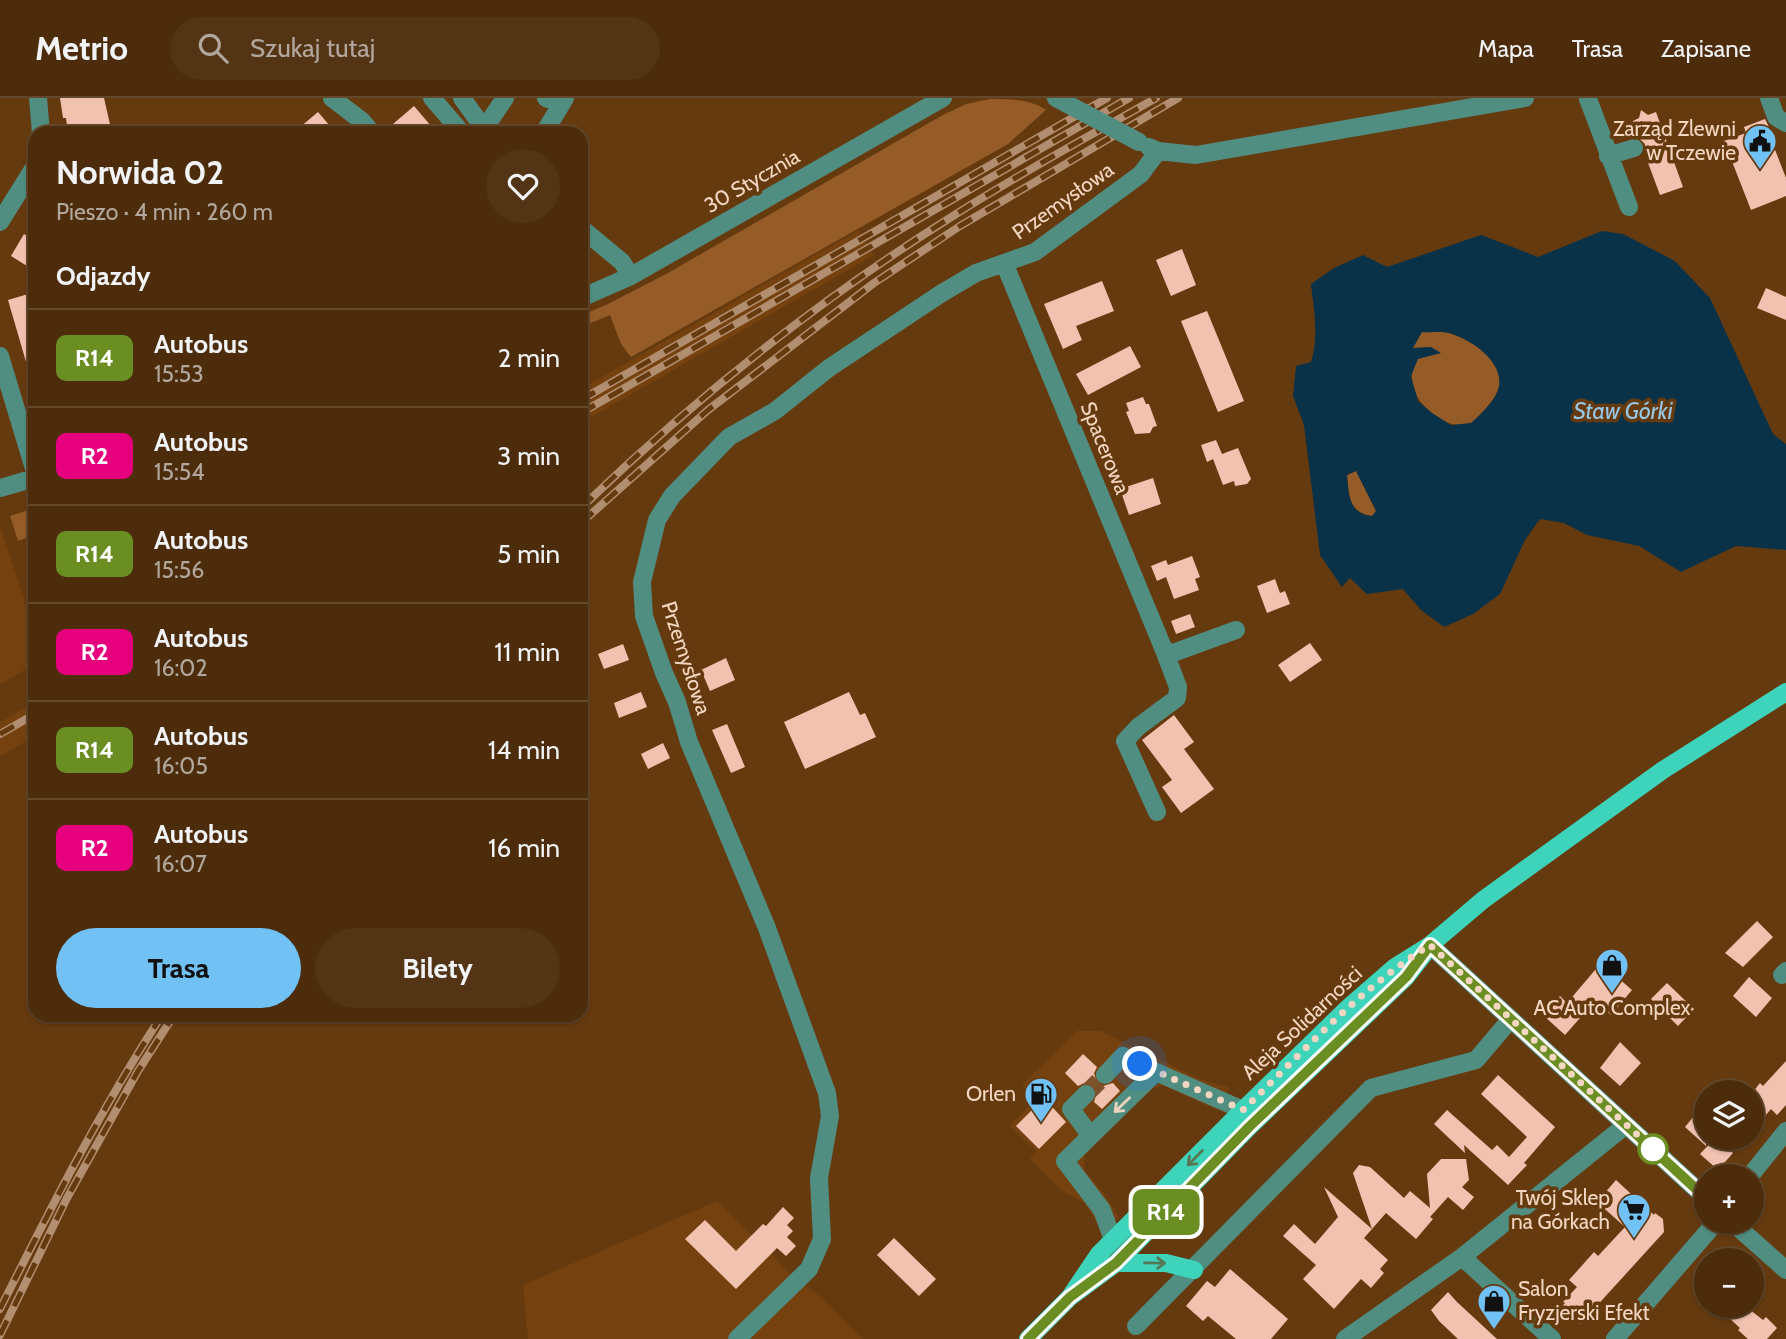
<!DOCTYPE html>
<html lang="pl">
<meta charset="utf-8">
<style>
:root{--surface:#4c2c0b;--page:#533414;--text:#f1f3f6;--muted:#b2a79d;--line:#63482c;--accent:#72c1f5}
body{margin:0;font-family:Cabin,sans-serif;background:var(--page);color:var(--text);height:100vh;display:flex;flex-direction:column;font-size:26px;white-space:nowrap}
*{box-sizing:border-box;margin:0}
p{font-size:23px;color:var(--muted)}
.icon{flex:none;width:38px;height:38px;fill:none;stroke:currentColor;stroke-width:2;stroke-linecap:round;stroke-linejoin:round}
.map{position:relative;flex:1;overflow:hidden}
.details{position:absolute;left:28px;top:28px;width:560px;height:896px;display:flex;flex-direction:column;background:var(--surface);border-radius:21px;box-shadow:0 2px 5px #0004,0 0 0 2px var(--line)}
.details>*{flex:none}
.badge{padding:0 14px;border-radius:10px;font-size:24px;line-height:46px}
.fabs{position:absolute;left:1694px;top:982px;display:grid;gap:14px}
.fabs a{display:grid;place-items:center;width:70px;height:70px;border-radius:50%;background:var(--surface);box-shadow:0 2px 5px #0004,0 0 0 2px var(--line);font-size:35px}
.you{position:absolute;width:35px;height:35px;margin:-18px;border:5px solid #fff;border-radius:50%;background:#1a73e8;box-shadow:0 0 0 10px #1a73e833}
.map>.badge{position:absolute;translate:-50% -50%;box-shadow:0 0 0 4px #fff}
h2{padding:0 28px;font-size:26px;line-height:63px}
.round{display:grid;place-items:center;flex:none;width:74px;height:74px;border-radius:37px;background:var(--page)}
.overview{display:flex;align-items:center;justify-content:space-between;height:119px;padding:0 28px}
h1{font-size:33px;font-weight:800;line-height:52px}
.button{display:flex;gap:14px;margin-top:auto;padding:14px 28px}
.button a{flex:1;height:80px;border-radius:42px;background:var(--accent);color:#111;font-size:28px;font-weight:800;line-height:80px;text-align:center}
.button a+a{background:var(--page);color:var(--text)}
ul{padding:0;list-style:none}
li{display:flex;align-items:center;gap:21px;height:98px;padding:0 28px;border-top:2px solid var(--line)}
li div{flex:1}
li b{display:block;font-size:26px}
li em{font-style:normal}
li .badge{min-width:77px;font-weight:700;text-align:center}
header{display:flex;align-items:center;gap:42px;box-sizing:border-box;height:98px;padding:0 35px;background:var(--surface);border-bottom:2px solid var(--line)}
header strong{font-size:33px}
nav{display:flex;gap:38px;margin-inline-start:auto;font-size:24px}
.search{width:490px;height:63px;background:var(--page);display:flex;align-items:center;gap:18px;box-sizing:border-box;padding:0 24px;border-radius:38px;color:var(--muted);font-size:26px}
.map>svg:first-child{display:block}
</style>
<header>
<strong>Metrio</strong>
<div class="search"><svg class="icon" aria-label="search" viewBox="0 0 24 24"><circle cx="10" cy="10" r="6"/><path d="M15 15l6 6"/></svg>Szukaj tutaj</div>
<nav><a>Mapa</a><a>Trasa</a><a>Zapisane</a></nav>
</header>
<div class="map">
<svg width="1786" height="1241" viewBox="0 0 1786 1241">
<rect width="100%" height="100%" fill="#663a0f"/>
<path fill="#75420f" d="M859,132l15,25 -293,168v-34z
M0,429l35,105v32l-35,20z
M35,604v34l-35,20v-34z
M1077,933h23l100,48 30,9 -13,22 -53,-24 -16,3 -63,66 -1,15 21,25 14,22 -19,12 -15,-26 -24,-13 -31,-31 6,-8 -26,-25 25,-26 -13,-15z
M717,1103l79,78 20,14 47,46h-335l-5,-54z"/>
<path fill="#965c28" d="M990,1c19,0 41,0 56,11l-38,34 -377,213 -10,-13 -11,-29 -29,12v-12l25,-10 62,-32 273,-157 25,-12z
M1422,234c8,1 19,-1 27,1 22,6 58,30 49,57 -5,13 -17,23 -27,34 -7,0 -16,2 -22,-1 -24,-9 -49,-39 -31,-65 3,-4 9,-8 13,-11l-19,1z
M1356,373l20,40 -4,5c-24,-4 -23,-21 -25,-41z
M35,410v27l-17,6 -8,-25z"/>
<path fill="#093249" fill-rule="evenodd" d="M1602,133l21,3 52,27 35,37 63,136 13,10v106l-50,-4 -55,26 -42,-26 -52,-11 -23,-12 -24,-4 -15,21 -25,54 -27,20 -29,13 -23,-17 -18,-21 -36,5 -17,-16 -8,9 -22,-32 -16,-130 -11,-29 3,-30 15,-4c8,-25 3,-52 0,-78l23,-16 29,-13 24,12 94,-32 57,22zM1422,234c9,1 19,-1 27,1 22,6 58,30 49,57 -5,13 -17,24 -27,33l-20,2 -19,-12 -14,-12 -7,-25 7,-17 23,-6 -10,-6 -18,1zM1356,373l20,40 -4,5c-24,-3 -23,-21 -25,-41z"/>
<path fill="#f2c2b1" d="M60,0h44l8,35h-44l-2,-15h-3z
M414,8l23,27h-37l-7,-9z
M1641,12l7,5 8,-3 27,75 -23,8 -16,-43 1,-8 -6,-6 -6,-17 6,-3z
M318,14l18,21h-43z
M1765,21l11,22 -4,1 14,36v18l-35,14 -27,-69 22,-8 -2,-6z
M24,136l11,7v30l-24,-15z
M1182,151l14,36 -25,11 -15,-36z
M1102,183l12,30 -38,15 6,14 -19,9 -19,-45z
M1766,190l20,9v23l-29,-12z
M35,194v86l-4,1 -23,-79z
M1207,213l37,90 -26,11 -37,-91z
M1130,248l11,21 -53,28 -12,-21z
M1143,299l3,7h3l8,22 -4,1 -3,6 -15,1 -9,-22 3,-1 -3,-8z
M1216,342l6,14 16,-6 13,31 -4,5 -12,2 -1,-5 -11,4 -10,-26 -6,3 -6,-17z
M1153,380l8,26 -32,11 -9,-26z
M1192,458l8,21 -5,2 4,11 -25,9 -8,-22 -9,4 -6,-15 15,-6 2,5z
M1275,481l5,14 5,-2 5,13 -23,9 -10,-27z
M1190,516l5,13 -19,7 -5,-13z
M1310,545l12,17 -32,22 -12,-17z
M623,546l6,16 -25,9 -6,-15z
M726,560l9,22 -25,11 -9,-21z
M641,594l6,15 -28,11 -5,-15z
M849,594l11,23 5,-2 11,24 -71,32 -21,-47z
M1174,617l20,27 -10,7 30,40 -33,24 -19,-26 10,-7 -30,-40z
M727,626l18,43 -14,6 -19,-43z
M663,645l7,15 -22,11 -7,-15z
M1757,823l16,16 -30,30 -18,-14z
M1601,865l31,27 -21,25 -16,-14 -30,34 -21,-19 16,-20 7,7z
M1749,879l23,21 -16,19 -23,-21z
M1667,885l27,26 -16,17 -27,-27z
M1620,944l21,21 -21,23 -20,-18z
M1083,956l14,13 -3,6 3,10 6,3 10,-3 7,8 -18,18 -8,-7 3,-10 -3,-6 -10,-3 -6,3 -13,-13z
M1786,963v44l-9,10 -6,-6 -19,22v-38l8,-10 3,3z
M1498,977l57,52 -31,36 3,2 -19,20 -44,-40 1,8 -31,-29 13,-14 45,40 5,-5 12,12 18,-20 -46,-43z
M1044,1000l22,24 -27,27 -23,-23z
M1706,1003v45l-21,-19z
M1715,1040l18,15 -15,17 -18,-16z
M1441,1061h25l3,21 -7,7 12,10 -11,13 -15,-13 -18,20 3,2 -17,20 -30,-26 -14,16 -19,-56 6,-8 11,2 34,31 6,-7 20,17 -3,-34z
M1616,1082l38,35 1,-2 8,6 1,13 -71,78 2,1 -9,11 -2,-2 -4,4 -18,-17 3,-4 -2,-1 14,-15 -8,-7 25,-28 4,4 27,-29 -28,-25z
M1324,1089l48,42 -8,9 24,22 -8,9 4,4 -13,15 -10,-9 -27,30 -31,-30 13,-14 -33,-29 11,-12 21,20 23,-27z
M783,1109l11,11 -7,7 6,6 -6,6 9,9 -10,10 -9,-8 -41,41 -51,-50 20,-19 31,31 27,-27 3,2z
M894,1140l42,41 -17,17 -42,-41z
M1230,1171l58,50 -17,20h-35l-28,-23 -5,5 -17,-15 21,-25 8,6z
M1448,1194l9,10 40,37h-39l-19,-18 -8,-11z
M1716,1208h29l18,14 3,-3 11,11 -10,11h-19l-10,-9 2,-2z"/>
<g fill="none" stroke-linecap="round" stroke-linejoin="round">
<path stroke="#7b522a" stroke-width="18" stroke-dasharray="18 9" stroke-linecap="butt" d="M1086,996l19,-19"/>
<path stroke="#508e82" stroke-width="18" d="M38,0l3,35
M332,0l30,23 10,12
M432,0l30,35
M462,0l25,35
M546,0l2,1
M1769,0l7,19 10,6
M1588,1l41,108
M484,31l21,-31
M544,35l21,-35
M1149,49l9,4 38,4 329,-57
M1608,58l26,-8
M0,124l35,-56
M581,130l41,34 9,14
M1005,167l159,385 9,3 63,-23
M581,200l50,-22 312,-178
M0,258l35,116
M0,390l35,-10
M1157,714l-32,-71 13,-14 39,-29 1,-11 -14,-37
M1430,847l276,253
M1782,877l4,-4
M1105,977l18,-19 33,16
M1086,996l-15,15 19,26
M1750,1078l36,-45
M1732,1124l54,48
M1113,1142l-11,-30 -37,-49 91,-89 87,38
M1462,1159l90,82
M1136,1228l235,-238 105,-28 34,-40
M737,1241l72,-70 13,-30 -3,-61 11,-62 -3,-23 -60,-165 -78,-186 -12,-40 -13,-29 -20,-57 -2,-34 15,-62 15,-24 57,-59 46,-26 54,-43 113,-75 34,-20 59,-21 106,-78 17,-23
M1345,1241l117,-82 164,-132
M1615,1241l101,-117"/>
<path stroke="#3ed3bb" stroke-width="18" d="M1116,1165h50l28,7
M1070,1199l29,-43 144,-144 106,-103 46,-40 35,-22 53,-45 180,-130 123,-78
M1028,1241l42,-42 46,-34 134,-137 156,-149 18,-23"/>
<defs>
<path id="rail" d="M581,302l526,-302
M581,315l548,-315
M581,410c113,-109 239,-209 372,-292 66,-42 135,-79 203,-118
M581,425l127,-113 166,-127 86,-57 218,-128
M0,636l35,-20
M0,1211c50,-100 101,-200 162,-294
M0,1237l67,-137 71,-127 36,-56"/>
</defs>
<use href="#rail" stroke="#b18e6f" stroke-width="8"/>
<use href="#rail" stroke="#663a0f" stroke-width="5" stroke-dasharray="16" stroke-linecap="butt"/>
<path stroke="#508e82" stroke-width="18" d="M1056,0l83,44"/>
</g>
<defs><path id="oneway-shaft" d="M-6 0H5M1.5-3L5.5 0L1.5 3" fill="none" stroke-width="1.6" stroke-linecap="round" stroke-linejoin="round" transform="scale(1.75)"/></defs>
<use stroke="#ebd3bf" href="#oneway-shaft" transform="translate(1122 1007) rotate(136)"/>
<g stroke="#567754">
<use href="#oneway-shaft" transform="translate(1195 1060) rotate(135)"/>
<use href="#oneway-shaft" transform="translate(1155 1165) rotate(1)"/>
</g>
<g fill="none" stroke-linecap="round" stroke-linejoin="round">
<defs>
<path id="line" d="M1028,1241l42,-42 46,-34 134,-137 156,-149 24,-32 276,253"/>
</defs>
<use href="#line" stroke="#fff" stroke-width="16"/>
<use href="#line" stroke="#6b8e23" stroke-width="10"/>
<path stroke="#f3d7c2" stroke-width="7" stroke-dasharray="0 12.6" d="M1140,966l103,46c60,-58 116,-121 187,-165l223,204"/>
</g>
<defs>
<symbol id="civic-pin" viewBox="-11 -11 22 30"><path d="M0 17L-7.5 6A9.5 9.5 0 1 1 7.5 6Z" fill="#72c1f5" stroke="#663a0f"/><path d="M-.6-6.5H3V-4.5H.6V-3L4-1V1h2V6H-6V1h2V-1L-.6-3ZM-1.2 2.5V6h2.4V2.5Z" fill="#111"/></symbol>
<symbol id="shop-pin" viewBox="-11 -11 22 30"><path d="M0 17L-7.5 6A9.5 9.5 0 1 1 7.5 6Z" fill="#72c1f5" stroke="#663a0f"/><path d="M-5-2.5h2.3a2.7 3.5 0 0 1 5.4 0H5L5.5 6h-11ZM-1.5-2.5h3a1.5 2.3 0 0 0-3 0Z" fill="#111"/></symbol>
<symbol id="fuel-pin" viewBox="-11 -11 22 30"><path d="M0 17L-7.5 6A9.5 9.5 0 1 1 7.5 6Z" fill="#72c1f5" stroke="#663a0f"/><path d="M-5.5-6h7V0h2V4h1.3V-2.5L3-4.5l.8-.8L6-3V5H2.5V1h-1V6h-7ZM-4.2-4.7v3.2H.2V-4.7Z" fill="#111"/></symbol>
<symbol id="supermarket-pin" viewBox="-11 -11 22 30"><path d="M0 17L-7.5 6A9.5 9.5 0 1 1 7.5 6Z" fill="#72c1f5" stroke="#663a0f"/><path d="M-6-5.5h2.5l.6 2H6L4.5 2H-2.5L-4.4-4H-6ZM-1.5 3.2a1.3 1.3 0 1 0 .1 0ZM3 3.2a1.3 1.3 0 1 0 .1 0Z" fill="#111"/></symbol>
</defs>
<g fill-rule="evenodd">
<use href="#civic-pin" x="1741" y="24" width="38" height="52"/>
<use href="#shop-pin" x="1593" y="848" width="38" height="52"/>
<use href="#fuel-pin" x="1022" y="977" width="38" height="52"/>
<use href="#supermarket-pin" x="1615" y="1093" width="38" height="52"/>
<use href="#shop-pin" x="1475" y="1184" width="38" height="52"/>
</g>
<circle fill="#fff" stroke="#6b8e23" stroke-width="3.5" cx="1653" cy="1051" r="14"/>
<g text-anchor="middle" stroke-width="7" stroke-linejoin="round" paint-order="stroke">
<g font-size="21" fill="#f3d7c2" stroke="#663a0f" text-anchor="end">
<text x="1736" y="38">Zarząd Zlewni<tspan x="1736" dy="24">w Tczewie</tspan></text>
<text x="1612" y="917" text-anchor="middle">AC Auto Complex</text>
<text x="1016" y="1003">Orlen</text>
<text x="1610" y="1107">Twój Sklep<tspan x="1610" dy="24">na Górkach</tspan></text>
<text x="1518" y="1198" text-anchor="start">Salon<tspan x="1518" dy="24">Fryzjerski Efekt</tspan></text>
</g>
<g font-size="21" fill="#f3d7c2" stroke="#663a0f">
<text transform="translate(752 83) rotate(-30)" y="7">30 Stycznia</text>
<text transform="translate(1063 103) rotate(-35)" y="7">Przemysłowa</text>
<text transform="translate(1105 350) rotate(68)" y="7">Spacerowa</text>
<text transform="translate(686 560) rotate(72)" y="7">Przemysłowa</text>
<text transform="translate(1302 925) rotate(-43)" y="7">Aleja Solidarności</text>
</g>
<g font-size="23" font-style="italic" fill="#96c8eb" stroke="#663a0f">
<text x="1623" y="321">Staw Górki</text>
</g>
</g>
</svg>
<div class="fabs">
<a><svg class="icon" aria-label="layers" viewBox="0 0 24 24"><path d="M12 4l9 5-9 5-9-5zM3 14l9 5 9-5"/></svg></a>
<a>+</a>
<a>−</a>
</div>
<div class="you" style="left:1140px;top:966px"></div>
<b class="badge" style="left:1166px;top:1114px;background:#6b8e23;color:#fff">R14</b>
<section class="details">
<div class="overview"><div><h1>Norwida 02</h1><p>Pieszo · 4 min · 260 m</p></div><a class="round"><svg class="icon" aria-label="heart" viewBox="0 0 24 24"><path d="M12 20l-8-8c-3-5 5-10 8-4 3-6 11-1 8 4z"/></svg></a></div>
<h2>Odjazdy</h2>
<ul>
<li><span class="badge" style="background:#6b8e23;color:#fff">R14</span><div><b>Autobus</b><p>15:53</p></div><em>2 min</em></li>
<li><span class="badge" style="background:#e6007e;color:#fff">R2</span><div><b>Autobus</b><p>15:54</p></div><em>3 min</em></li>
<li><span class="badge" style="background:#6b8e23;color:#fff">R14</span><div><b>Autobus</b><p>15:56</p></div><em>5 min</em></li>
<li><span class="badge" style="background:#e6007e;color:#fff">R2</span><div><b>Autobus</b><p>16:02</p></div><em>11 min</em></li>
<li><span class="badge" style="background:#6b8e23;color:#fff">R14</span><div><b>Autobus</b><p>16:05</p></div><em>14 min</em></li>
<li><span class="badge" style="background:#e6007e;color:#fff">R2</span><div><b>Autobus</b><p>16:07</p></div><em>16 min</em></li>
</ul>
<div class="button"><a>Trasa</a><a>Bilety</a></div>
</section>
</div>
